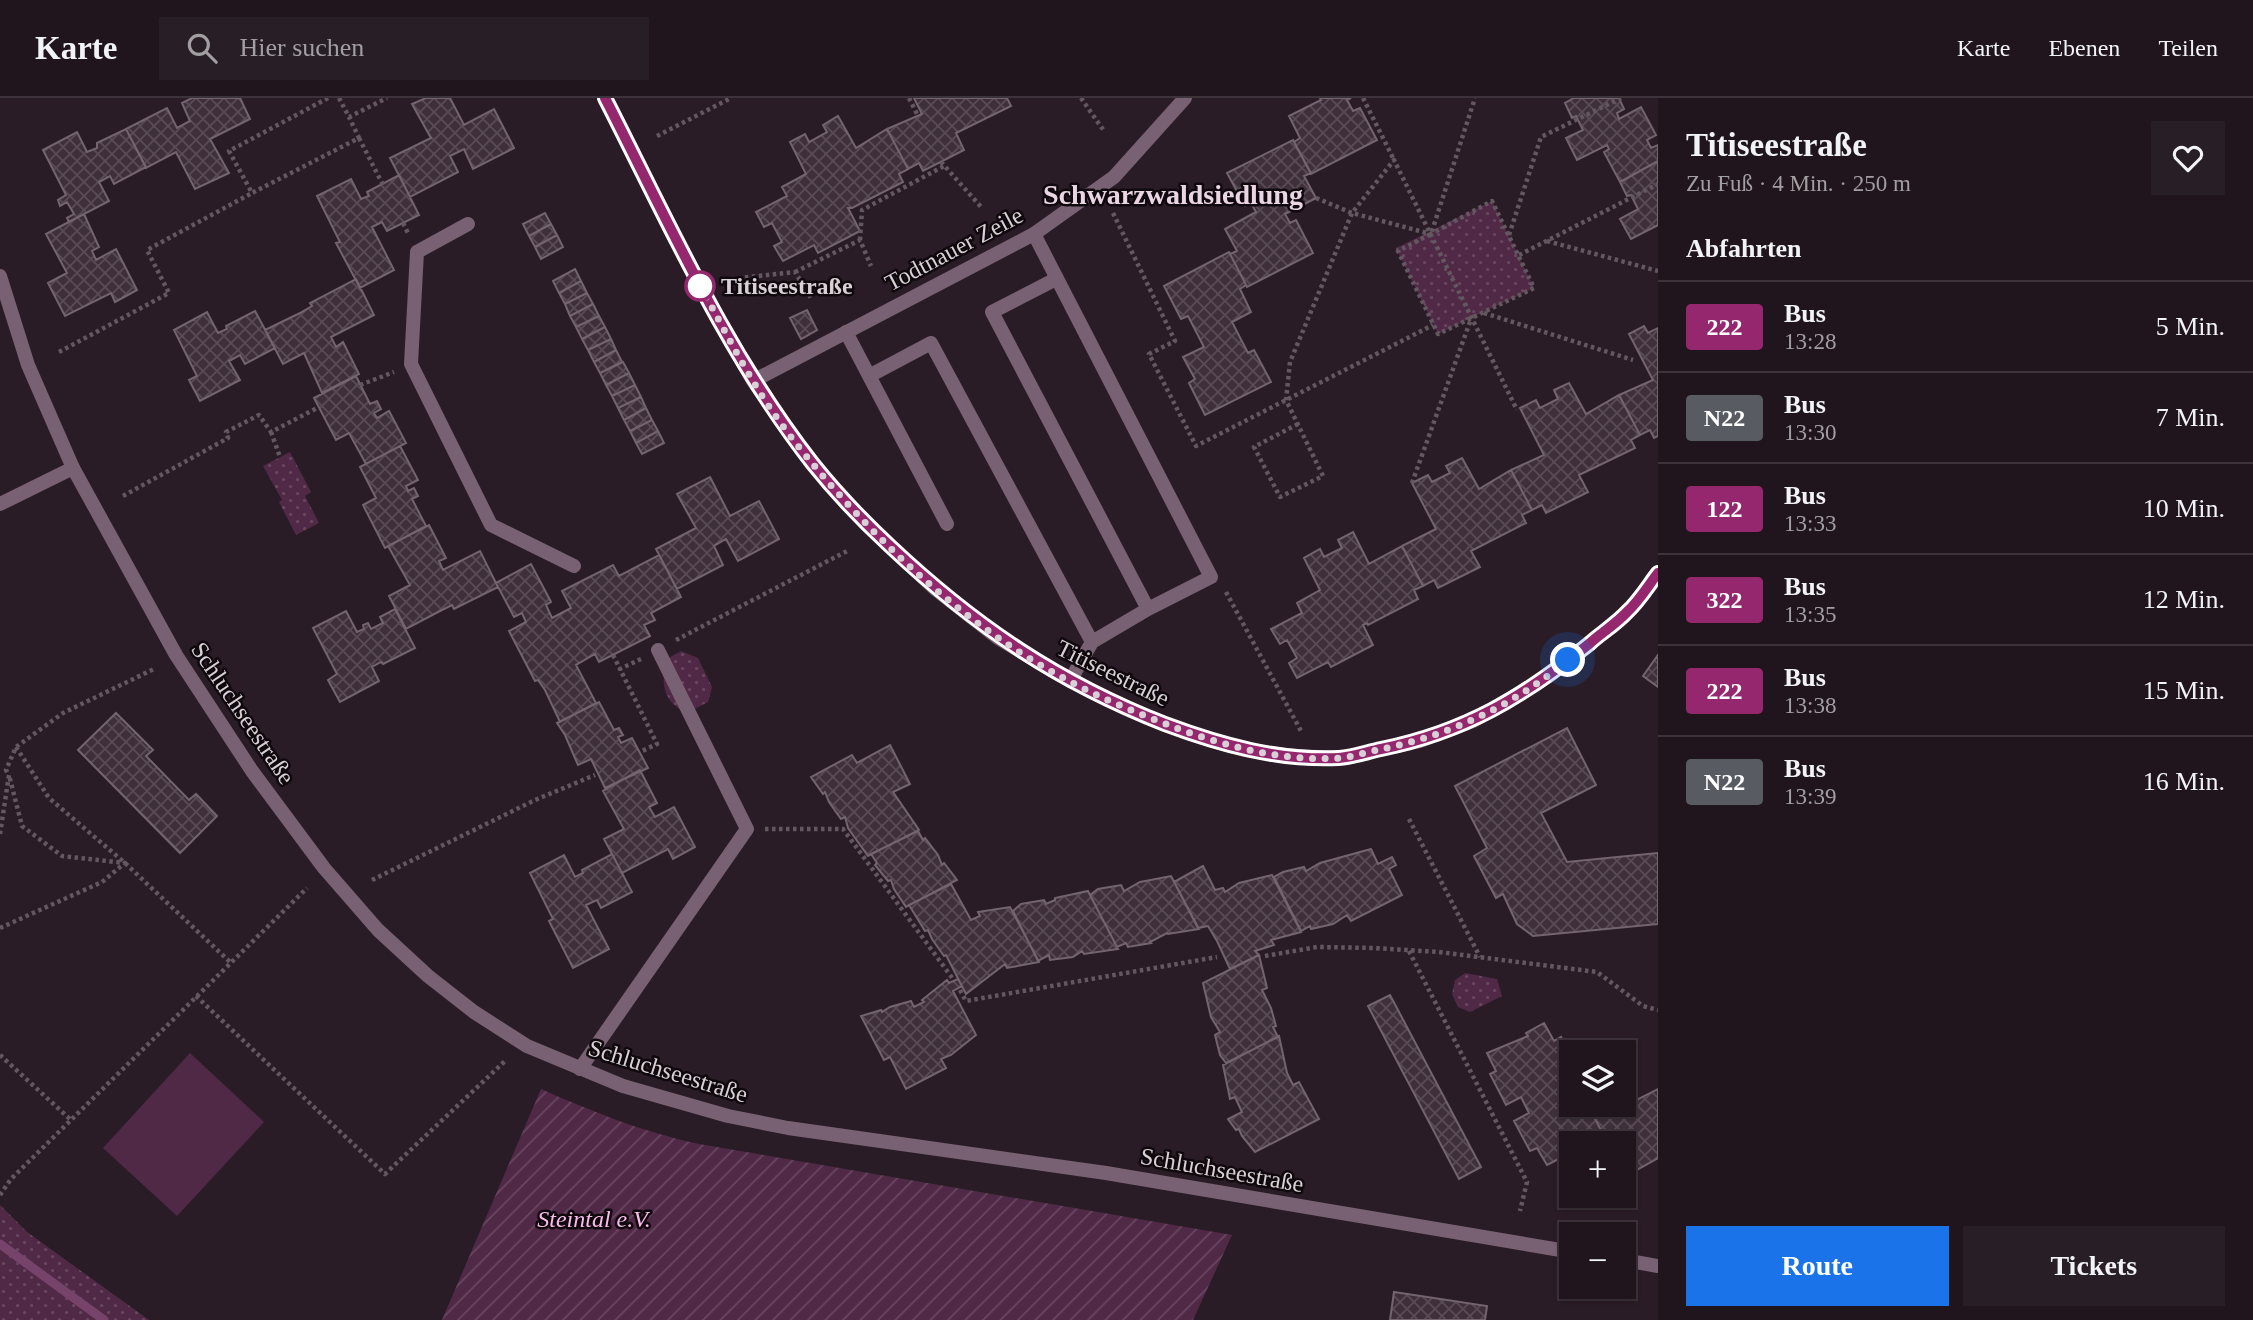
<!DOCTYPE html>
<html lang="de">
<meta charset="utf-8">
<style>
:root{--surface:#20151c;--page:#281e25;--text:#f1f3f6;--muted:#a29fa3;--line:#3d343b;--accent:#1a73e8}
body{margin:0;font-family:Georgia,serif;background:var(--page);color:var(--text);height:100vh;display:flex;flex-direction:column;font-size:26px;white-space:nowrap}
*{box-sizing:border-box;margin:0}
p{font-size:23px;color:var(--muted)}
.icon{flex:none;width:38px;height:38px;fill:none;stroke:currentColor;stroke-width:2;stroke-linecap:round;stroke-linejoin:round}
.map{position:relative;flex:1;overflow:hidden}
.drawer{display:flex;flex-direction:column;background:var(--surface);width:595px}
.drawer>*{flex:none}
.badge{padding:0 14px;border-radius:5px;font-size:24px;line-height:46px}
.controls{position:absolute;left:1559px;top:942px;display:grid;gap:14px}
.controls a{display:grid;place-items:center;width:77px;height:77px;border-radius:0px;background:var(--surface);box-shadow:0 2px 5px #0004,0 0 0 2px var(--line);font-size:35px}
.you{position:absolute;width:35px;height:35px;margin:-18px;border:5px solid #fff;border-radius:50%;background:#1a73e8;box-shadow:0 0 0 10px #1a73e833}
.map>.badge{position:absolute;translate:-50% -50%;box-shadow:0 0 0 4px #fff}
h2{padding:0 28px;font-size:26px;line-height:63px}
.round{display:grid;place-items:center;flex:none;width:74px;height:74px;border-radius:0px;background:var(--page)}
.head{display:flex;align-items:center;justify-content:space-between;height:119px;padding:0 28px}
h1{font-size:33px;font-weight:600;line-height:52px}
.button{display:flex;gap:14px;margin-top:auto;padding:14px 28px}
.button a{flex:1;height:80px;border-radius:0px;background:var(--accent);color:#fff;font-size:28px;font-weight:600;line-height:80px;text-align:center}
.button a+a{background:var(--page);color:var(--text)}
ul{padding:0;list-style:none}
li{display:flex;align-items:center;gap:21px;height:91px;padding:0 28px;border-top:2px solid var(--line)}
li div{flex:1}
li b{display:block;font-size:26px}
li em{font-style:normal}
li .badge{min-width:77px;font-weight:700;text-align:center}
header{display:flex;align-items:center;gap:42px;box-sizing:border-box;height:98px;padding:0 35px;background:var(--surface);border-bottom:2px solid var(--line)}
header strong{font-size:33px}
nav{display:flex;gap:38px;margin-inline-start:auto;font-size:24px}
.search{width:490px;height:63px;background:var(--page);display:flex;align-items:center;gap:18px;box-sizing:border-box;padding:0 24px;border-radius:0px;color:var(--muted);font-size:26px}
main{display:flex;flex:1;min-height:0}
.map>svg:first-child{display:block}
</style>
<header>
<strong>Karte</strong>
<div class="search"><svg class="icon" aria-label="search" viewBox="0 0 24 24"><circle cx="10" cy="10" r="6"/><path d="M15 15l6 6"/></svg>Hier suchen</div>
<nav><a>Karte</a><a>Ebenen</a><a>Teilen</a></nav>
</header>
<main>
<div class="map">
<svg width="1658" height="1222" viewBox="0 0 1658 1222">
<defs>
<pattern id="grass-dots" width="8" height="8" patternUnits="userSpaceOnUse" patternTransform="scale(1.75)"><rect width="8" height="8" fill="#502947"/><path d="M2 2h.1M6 6h.1" fill="none" stroke="#694761" stroke-width="1.8" stroke-linecap="round"/></pattern>
<pattern id="garden-furrows" width="10" height="10" patternUnits="userSpaceOnUse" patternTransform="scale(1.75)"><rect width="10" height="10" fill="#502947"/><path d="M-1 1l2-2M0 10L10 0M9 11l2-2" fill="none" stroke="#694761"/></pattern>
<pattern id="building-cross-hatch" width="8" height="8" patternUnits="userSpaceOnUse" patternTransform="scale(1.75)"><rect width="8" height="8" fill="#3e2f3a"/><path d="M0 0l8 8M0 8l8-8" fill="none" stroke="#594c56"/></pattern>
</defs>
<rect width="100%" height="100%" fill="#2a1c26"/>
<path fill="url(#grass-dots)" d="M1492,103l42,87 -96,46 -42,-86z
M290,354l21,40 -6,4 14,27 -23,12 -17,-33 3,-2 -19,-34z
M681,553l17,7 14,29 -4,15 -21,11c-25,-11 -25,-29 -22,-53z
M1465,875l32,6 5,17 -32,16 -12,-5 -6,-13 3,-14z
M0,1107l27,27 122,88h-149z"/>
<path fill="url(#garden-furrows)" d="M541,991c52,23 102,43 158,55l533,91 -39,85h-751z"/>
<path fill="#502947" d="M190,955l74,69 -87,94 -74,-68z"/>
<g fill="none" stroke-linecap="round" stroke-linejoin="round">
<path stroke="#76436a" stroke-width="9" d="M0,1146l104,76"/>
</g>
<path fill="url(#building-cross-hatch)" stroke="#746370" stroke-width="2" d="M192,0h48l10,21 -40,20 19,34 -34,16 -19,-37 -30,16 -20,-39 41,-21 10,20 13,-7 -8,-18z
M426,0h24l14,27 30,-16 20,39 -41,21 -9,-20 -14,7 8,16 -48,25 -20,-39 41,-20 -19,-34z
M914,0h93l4,8 -55,27 8,17 -41,21 -4,-8 -11,6 -21,-40 35,-15z
M1320,0h31l-4,2 6,11 7,-3 17,32 -66,34 -17,-32 6,-4 -11,-22 32,-16z
M1574,0h45l5,11 -7,4 2,6 22,-12 15,28 -9,5 4,8 7,-3v16l-38,21 -16,-30 5,-3 -2,-4 -30,15 -11,-22 17,-8 -7,-14 -4,2 -7,-15z
M838,18l18,32 31,-19 21,40 -9,5 4,8 -51,26h-4l12,23 -42,22 -4,-8 -31,16 -9,-15 8,-4 -10,-19 -8,4 -8,-15 31,-16 -5,-9 24,-13 -16,-32 15,-8 4,8 18,-10 -4,-7z
M126,31l20,38 -32,17 -4,-8 -11,6 10,19 -40,21 -2,-4 7,-4 -7,-12 -7,4 -2,-6 8,-5 -23,-45 34,-18 10,20 10,-4v-5z
M1293,42l18,33 -7,3 12,22 -31,16 5,9 6,-3 17,33 -66,34 -17,-33 7,-3 -12,-22 31,-17 -5,-9 -6,3 -18,-33z
M1658,63v64l-27,14 -11,-20 18,-10 -7,-14 -4,1 -7,-14z
M399,77l20,40 -32,16 -5,-9 -10,5 22,43 -34,18 -24,-45 4,-1 -23,-46 34,-17 10,20 8,-3 -2,-4z
M545,115l6,11 -22,12 -6,-12z
M84,116l15,33 -7,4 4,9 20,-11 21,41 -22,12 -4,-9 -46,23 -17,-33 19,-10 -21,-39z
M551,126l6,11 -22,12 -6,-11z
M557,137l6,12 -22,12 -6,-12z
M1229,154l17,33 -6,4 11,23 -19,10 16,31 6,-3 17,32 -66,33 -16,-32 6,-4 -12,-22 21,-10 -16,-31 -7,3 -17,-33z
M575,171l6,12 -22,12 -6,-12z
M356,181l18,36 -43,22 5,10 7,-5 16,32 -37,19 -18,-40 -21,11 -18,-34 35,-17 12,-7 -2,-3z
M581,183l6,12 -22,11 -6,-11z
M587,195l6,11 -23,12 -5,-12z
M593,206l6,12 -23,11 -6,-11z
M807,212l10,20 -16,9 -11,-21z
M255,213l20,37 -30,16 -5,-9 -11,6 11,19 -40,21 -11,-21 8,-4 -23,-46 33,-18 11,21 9,-4 -1,-3z
M599,218l6,11 -23,12 -6,-12z
M1644,228l4,7 10,-5v108l-4,2 -4,-8 -10,5 -21,-40 34,-15 -24,-46z
M605,229l6,12 -23,11 -6,-11z
M611,241l5,11 -22,12 -6,-12z
M616,252l6,12 -22,11 -6,-11z
M623,264l6,11 -23,12 -6,-12z
M629,275l6,12 -23,11 -6,-11z
M356,278l14,28 7,-3 4,8 -7,4 3,5 12,-7 17,32 -40,21 -17,-31 -13,7 -22,-42z
M1569,285l17,31 33,-19 21,40 -9,5 4,8 -56,27 9,17 -42,21 -4,-8 -10,5 -21,-40 33,-15 -24,-47 16,-8 4,8 18,-9 -4,-9z
M635,287l6,12 -23,11 -6,-12z
M641,299l5,11 -22,12 -6,-12z
M646,310l6,12 -22,11 -6,-11z
M652,322l6,11 -22,12 -6,-12z
M658,333l6,12 -22,11 -6,-11z
M400,348l18,34 -12,6 2,5 6,-3 4,8 -6,3 14,27 -41,22 -22,-43 13,-7 -16,-31z
M1462,360l17,31 32,-19 21,40 -10,5 4,8 -55,28 9,16 -42,21 -4,-8 -11,6 -21,-40 34,-17 -24,-46 16,-8 4,7 18,-9 -4,-7z
M710,379l20,39 29,-15 20,38 -41,22 -12,-22 -12,7 9,19 -46,24 -21,-40 40,-21 -19,-34z
M429,427l17,33 -7,3 4,9 37,-19 18,36 -44,22 -2,-4 -12,6 -34,18 -17,-33 21,-11 -22,-39z
M1353,434l16,32 33,-18 21,40 -9,4 4,9 -50,26 -1,-2 -4,2 10,20 -42,22 -3,-5 -31,16 -8,-15 8,-5 -10,-18 -7,4 -9,-15 31,-16 -5,-10 23,-13 -16,-32 16,-9 4,8 18,-9 -4,-8z
M659,457l22,42 -30,16 4,7 -11,5 6,11 -51,26 -4,-8 -19,11 20,38 -36,19 -15,-32 -7,-10 -3,1 -26,-50 17,-9 -4,-9 -8,4 -18,-34 35,-19 20,38 -5,3 6,13 19,-10 -9,-17 51,-26 6,11z
M395,511l20,39 -32,16 -2,-2 -9,5 7,14 -39,21 -12,-22 9,-6 -24,-46 33,-17 11,21 7,-3 -1,-4 5,-2 3,6 12,-6 -3,-6z
M1658,557v32l-15,-11z
M599,604l15,28 5,-2 4,7 -5,2 3,6 11,-5 16,30 -43,20 -14,-29 -13,6 -13,-30 -8,-12z
M116,615l37,37 -7,6 43,44 7,-6 21,22 -37,37 -102,-103z
M1567,630l29,57 -55,28 26,49 91,-9v71l-125,12 -16,-12 -14,-30 -7,4 -22,-42 13,-8 -32,-62z
M890,647l20,39 -17,8 26,38 -51,26 -20,-28 -3,-11 -4,2 -12,-17 -4,-10 -2,2 -12,-17 41,-22 5,8z
M640,672l17,33 -8,4 6,10 19,-10 21,40 -22,12 -5,-10 -46,24 -18,-34 20,-10 -21,-38z
M918,733l5,9 2,-2 13,17 4,10 2,-2 13,17 -51,27 -12,-18 -3,-9 -3,1 -13,-16 2,-2 -6,-9z
M1371,751l7,15 14,-7 4,8 -7,4 13,26 -51,26 -4,-6 -14,9 -22,5 -1,-3 -9,5 -27,-54 9,-5 21,-5 2,4 14,-8z
M612,756l20,38 -31,16 -4,-8 -11,5 23,44 -36,19 -24,-47 4,-2 -23,-46 34,-18 11,22 8,-4 -1,-3z
M1203,768l12,24 8,-2 2,4 14,-9 33,-8 29,57 -30,8 3,5 -19,6 4,4 -29,14 -13,-28 -9,-15 -10,2 -24,-46z
M1171,778l28,53 -31,5 -1,-1 -17,9 1,1 -23,4 -2,-4 -9,4 -27,-52 8,-6 23,-4 3,6 16,-9z
M951,786l20,36 9,-4 -2,-4 32,-5 29,55 -32,6 -2,-4 -39,30 -20,-39 -2,1 -12,-17 -4,-9 -3,1 -16,-26z
M1088,793l30,58 -34,5 -2,-3 -9,6 -23,3 -1,-5 -11,6 -25,-50 8,-7 23,-4 2,4 9,-4v-2z
M1259,857l8,33 -5,2 9,18 5,18 -3,1 5,10 -52,26 -6,-8 -5,-20 5,-3 -9,-15 -8,-34z
M958,881l4,7 -9,5 23,44 -25,20 -10,4 5,9 -40,21 -16,-32 -6,3 -23,-44 20,-6 1,2 8,-5 21,-6 3,6 10,-5 -2,-2 25,-20 2,3z
M1390,897l91,172 -22,12 -91,-173z
M1544,925l10,18 7,-4 11,21v13l-10,4 10,16v13h24l5,10 -7,3 10,19 -13,7h-19v5l-8,4 1,4 -18,9 -10,-17 -7,3 -16,-30 15,-8 -8,-16 -15,8 -16,-31 6,-3 -9,-18 41,-17 -2,-3z
M1279,938l8,37 6,12 6,-3 20,37 -64,33 -13,-16 -3,-7 -3,1 -8,-11 14,-7 -7,-15 -5,2 -7,-34z
M1658,991v69l-25,14 -5,-10 -4,2v-21h-25l-2,-4 7,-3 -10,-19 17,-8 2,3z
M1394,1194l93,14 -2,14h-95z"/>
<g fill="none" stroke-linecap="round" stroke-linejoin="round">
<path stroke="#635760" stroke-width="4.5" stroke-dasharray="3.5 3.5" stroke-linecap="butt" d="M328,0l-99,53 23,42 107,-55 -10,-21
M339,0l10,19 38,-19
M909,0l9,18
M1081,0l23,33
M1363,0l31,62
M657,38l74,-38
M359,40l24,47
M941,64l41,46
M1316,100l36,15 79,21 61,-33 42,87 -96,46 -40,-83 33,-17 44,-136
M1113,115l62,128 -26,13 47,92 237,-121
M403,125l6,12
M1509,137l32,-98 80,-39
M860,142l2,-30 82,-44
M1547,143l111,30
M1519,157l139,-71
M795,174l65,-32 11,26
M731,181l64,-7 16,26
M1484,215l149,47
M59,254l110,-59 -22,-43 105,-57
M360,287l34,-13
M1298,326l-44,23 26,50 43,-21 -37,-76 4,-38 62,-149 42,-53 123,250
M271,334l9,25
M1412,385l59,-164
M123,398l105,-58 -2,-6 33,-17 12,17 48,-25
M1226,494l75,139
M676,542l173,-90
M613,557l7,14
M641,561l-21,10 37,75 -15,7
M16,649l33,51 76,65 105,99
M1409,721l71,138
M765,731h78l110,150
M0,736l9,-59 -3,-5 10,-23 47,-34 91,-44
M372,782l163,-80 60,-25
M0,830l102,-46 23,-19 -63,-7 -40,-30 -13,-51
M1409,853l118,231 -7,29
M1265,858l52,-9 57,1 65,4 158,20 46,34 15,4
M960,892l6,11 251,-44
M196,898l189,178 120,-113
M0,957l71,65
M0,1097l11,-16 296,-291"/>
<path stroke="#786172" stroke-width="14" d="M468,126l-51,28 -6,112 80,161 83,41
M1034,136l177,343 -63,32 -56,33 -22,39
M1056,181l-64,33 156,297
M846,234l101,192
M869,278l62,-33 161,299
M0,406l73,-36
M580,971l167,-240 -89,-179"/>
<path stroke="#786172" stroke-width="14" d="M605,0l95,188 53,95 62,86 40,46 79,75 64,50 72,43 71,33 53,21 51,15 50,6 46,2 79,-17 53,-20 76,-45 78,-63 31,-40
M0,178l28,89 45,103 103,187 76,116 72,97 54,62 50,46 46,36 53,34 96,40 105,30 60,12 318,45 466,79
M753,283l281,-147 80,-57 71,-79
M1624,1162l34,6"/>
</g>
<g fill="none" stroke-linecap="round" stroke-linejoin="round">
<defs>
<path id="line" d="M605,0c64,125 121,255 208,366 24,30 50,57 78,83 84,79 167,135 274,177 56,21 114,37 174,34 14,-1 28,-6 42,-9 84,-17 142,-52 208,-105 12,-11 27,-20 38,-32 12,-11 21,-26 31,-39"/>
</defs>
<use href="#line" stroke="#fff" stroke-width="16"/>
<use href="#line" stroke="#95276e" stroke-width="10"/>
<path stroke="#d9d0d7" stroke-width="7" stroke-dasharray="0 12.6" d="M700,188c18,31 34,64 53,95 18,31 41,61 64,88 71,84 156,162 254,213 32,17 66,31 100,44 53,20 112,36 170,32 12,-1 25,-6 37,-8 72,-15 133,-43 190,-90"/>
</g>
<circle fill="#fff" stroke="#95276e" stroke-width="3.5" cx="700" cy="188" r="14"/>
<g text-anchor="middle" stroke-width="5" stroke-linejoin="round" paint-order="stroke">
<g font-size="24" fill="#d9d0d7" stroke="#0f090d">
<text transform="translate(954 151) rotate(-28)" y="8">Todtnauer Zeile</text>
<text transform="translate(1113 575) rotate(26)" y="8">Titiseestraße</text>
<text transform="translate(243 615) rotate(56)" y="8">Schluchseestraße</text>
<text transform="translate(668 973) rotate(17)" y="8">Schluchseestraße</text>
<text transform="translate(1222 1072) rotate(10)" y="8">Schluchseestraße</text>
</g>
<g font-size="24" font-weight="bold" fill="#d9d0d7" stroke="#0f090d" text-anchor="start">
<text x="721" y="196">Titiseestraße</text>
</g>
<g font-size="24" font-style="italic" fill="#fbbceb" stroke="#0f090d">
<text x="594" y="1129">Steintal e.V.</text>
</g>
<g font-size="28" font-weight="bold" fill="#e9d5e3" stroke="#0f090d">
<text x="1173" y="106">Schwarzwaldsiedlung</text>
</g>
</g>
</svg>
<div class="controls">
<a><svg class="icon" aria-label="layers" viewBox="0 0 24 24"><path d="M12 4l9 5-9 5-9-5zM3 14l9 5 9-5"/></svg></a>
<a>+</a>
<a>−</a>
</div>
<div class="you" style="left:1568px;top:562px"></div>
</div>
<section class="drawer">
<div class="head"><div><h1>Titiseestraße</h1><p>Zu Fuß · 4 Min. · 250 m</p></div><a class="round"><svg class="icon" aria-label="heart" viewBox="0 0 24 24"><path d="M12 20l-8-8c-3-5 5-10 8-4 3-6 11-1 8 4z"/></svg></a></div>
<h2>Abfahrten</h2>
<ul>
<li><span class="badge" style="background:#95276e;color:#fff">222</span><div><b>Bus</b><p>13:28</p></div><em>5 Min.</em></li>
<li><span class="badge" style="background:#595b62;color:#fff">N22</span><div><b>Bus</b><p>13:30</p></div><em>7 Min.</em></li>
<li><span class="badge" style="background:#95276e;color:#fff">122</span><div><b>Bus</b><p>13:33</p></div><em>10 Min.</em></li>
<li><span class="badge" style="background:#95276e;color:#fff">322</span><div><b>Bus</b><p>13:35</p></div><em>12 Min.</em></li>
<li><span class="badge" style="background:#95276e;color:#fff">222</span><div><b>Bus</b><p>13:38</p></div><em>15 Min.</em></li>
<li><span class="badge" style="background:#595b62;color:#fff">N22</span><div><b>Bus</b><p>13:39</p></div><em>16 Min.</em></li>
</ul>
<div class="button"><a>Route</a><a>Tickets</a></div>
</section>
</main>
